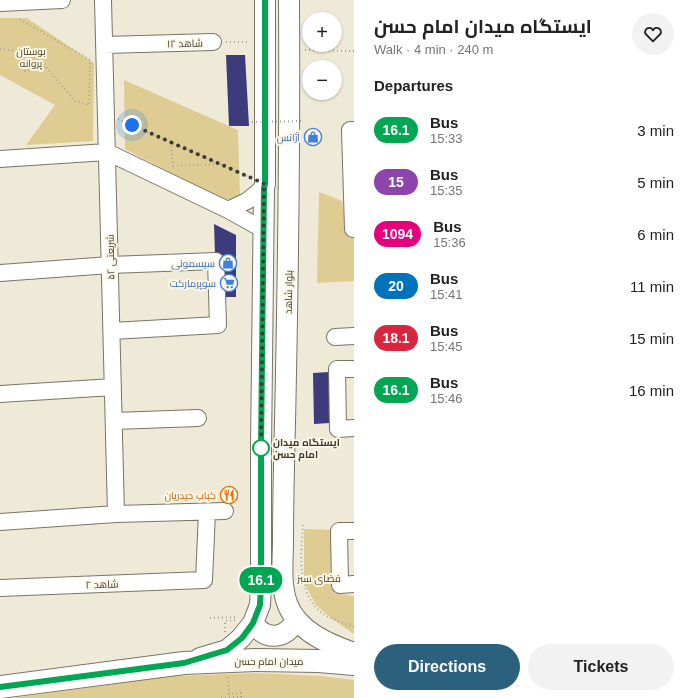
<!DOCTYPE html>
<meta charset="utf-8">
<style>
:root{--surface:#fff;--page:#f2f2f2;--text:#222;--muted:#767676;--accent:#2b617c}
body{margin:0;font-family:Helvetica,Cairo,sans-serif;background:var(--page);color:var(--text);height:100vh;display:flex;flex-direction:column;font-size:15px;white-space:nowrap}
*{box-sizing:border-box;margin:0}
p{font-size:13px;color:var(--muted)}
.icon{flex:none;width:22px;height:22px;fill:none;stroke:currentColor;stroke-width:2;stroke-linecap:round;stroke-linejoin:round}
.map{position:relative;flex:1;overflow:hidden}
.sheet{display:flex;flex-direction:column;background:var(--surface);width:340px}
.sheet>*{flex:none}
.badge{padding:0 8px;border-radius:13px;font-size:14px;line-height:26px}
.tools{position:absolute;left:302px;top:12px;display:grid;gap:8px}
.tools a{display:grid;place-items:center;width:40px;height:40px;border-radius:50%;background:var(--surface);box-shadow:0 1px 3px #0004;font-size:20px}
.you{position:absolute;width:20px;height:20px;margin:-10px;border:3px solid #fff;border-radius:50%;background:#1a73e8;box-shadow:0 0 0 6px #1a73e833}
.map>.badge{position:absolute;translate:-50% -50%;box-shadow:0 0 0 2px #fff}
h2{padding:0 20px;font-size:15px;line-height:36px}
.round{display:grid;place-items:center;flex:none;width:42px;height:42px;border-radius:21px;background:var(--page)}
.overview{display:flex;align-items:center;justify-content:space-between;height:68px;padding:0 20px}
h1{font-size:19px;font-weight:700;line-height:30px}
.primary-button{display:flex;gap:8px;margin-top:auto;padding:8px 20px}
.primary-button a{flex:1;height:46px;border-radius:24px;background:var(--accent);color:#fff;font-size:16px;font-weight:700;line-height:46px;text-align:center}
.primary-button a+a{background:var(--page);color:var(--text)}
ul{padding:0;list-style:none}
li{display:flex;align-items:center;gap:12px;height:52px;padding:0 20px}
li div{flex:1}
li b{display:block;font-size:15px}
li em{font-style:normal}
li .badge{min-width:44px;font-weight:700;text-align:center}
main{display:flex;flex:1;min-height:0}
.map>svg:first-child{display:block}
</style>
<main>
<div class="map">
<svg width="354" height="698" viewBox="0 0 354 698">
<rect width="100%" height="100%" fill="#efe9d8"/>
<path fill="#decc93" d="M0,18h27l67,45 -1,78 -67,4 29,-40 -55,-30z
M124,80l114,50 2,67 -7,3 -14,-2 -94,-49z
M319,192l23,9 2,12h10v68l-37,2z
M304,529l29,1 1,63 20,3v38l-23,-16 -15,-13 -12,-22z
M255,673l66,3 33,4v18h-343l163,-22z"/>
<path fill="#3c3c7c" d="M226,55h19l4,71h-20z
M214,224l22,11v62h-13l-8,-42z
M329,372l1,51 -16,1 -1,-51z"/>
<g fill="none" stroke-linecap="round" stroke-linejoin="round">
<defs>
<path id="minor" d="M103,0l13,514
M0,3l62,-3
M104,45l109,-3
M0,159l107,-7 121,58 36,20
M228,210l19,-9 17,-14
M353,229l-3,-99h4
M0,273l110,-8 106,-4 2,64 -106,6
M335,337l19,-1
M354,369h-17l1,60 16,-1
M0,394l113,-7
M114,421l84,-3
M0,522l116,-8 109,-3
M354,531h-15l1,54 14,-1
M0,588l204,-8 3,-68"/>
<path id="major" d="M289,0c1,141 -1,282 -4,423 -1,39 -2,79 -2,118 0,20 -3,42 4,62 10,28 41,41 67,50
M253,623c13,18 32,17 43,-3
M200,658l27,-8 14,-12 12,-15 7,-18 1,-19v-138l3,-261 1,-3v-184"/>
<path id="highway" d="M0,687l184,-24 72,-3 63,1 35,3"/>
</defs>
<use href="#minor" stroke="#797565" stroke-width="18"/>
<use href="#major" stroke="#797565" stroke-width="22"/>
<use href="#highway" stroke="#797565" stroke-width="24"/>
<path stroke="#a7a396" stroke-width="2" stroke-dasharray="1 3" stroke-linecap="butt" d="M226,42h24
M0,49l30,4 16,14 29,34 14,4 1,-45 -73,-42
M305,50l49,1
M17,52l8,19 21,-4
M118,119l131,58
M171,142l2,24 46,-2
M303,525c-2,29 -7,68 19,88 8,6 23,10 32,14
M210,618l27,-1
M225,632v-11l11,-1
M221,698l20,-1v-4l-12,1 -1,-18"/>
<use href="#minor" stroke="#fff" stroke-width="16"/>
<use href="#major" stroke="#fff" stroke-width="20"/>
<use href="#highway" stroke="#fff" stroke-width="22"/>
<path stroke="#a7a396" stroke-width="2" stroke-dasharray="1 3" stroke-linecap="butt" d="M252,122l49,-1"/>
</g>
<g fill="none" stroke-linecap="round" stroke-linejoin="round">
<defs>
<path id="line" d="M0,687l184,-24 43,-13 15,-12 11,-15 7,-18 1,-19v-138l3,-260 1,-4v-184"/>
</defs>
<use href="#line" stroke="#fff" stroke-width="9"/>
<use href="#line" stroke="#00a651" stroke-width="6"/>
<path stroke="#3c3a33" stroke-width="4" stroke-dasharray="0 7.2" d="M132,125l133,59 -1,4 -3,260"/>
</g>
<defs>
<symbol id="shop-ring" viewBox="-11 -11 22 22"><circle r="9.5" fill="#fcf7e5" stroke="#3f7fe0" stroke-width="1.5"/><path d="M-5-2.5h2.3a2.7 3.5 0 0 1 5.4 0H5L5.5 6h-11ZM-1.5-2.5h3a1.5 2.3 0 0 0-3 0Z" fill="#3f7fe0"/></symbol>
<symbol id="supermarket-ring" viewBox="-11 -11 22 22"><circle r="9.5" fill="#fcf7e5" stroke="#3f7fe0" stroke-width="1.5"/><path d="M-6-5.5h2.5l.6 2H6L4.5 2H-2.5L-4.4-4H-6ZM-1.5 3.2a1.3 1.3 0 1 0 .1 0ZM3 3.2a1.3 1.3 0 1 0 .1 0Z" fill="#3f7fe0"/></symbol>
<symbol id="restaurant-ring" viewBox="-11 -11 22 22"><circle r="9.5" fill="#fcf7e5" stroke="#e8710a" stroke-width="1.5"/><path d="M-5-6h1v4h1v-4h1v4h1v-4h1v5L-1.5 .5V6h-2V.5L-5-1ZM5-6V6H3V1.5H1.5Q1.5-4 5-6Z" fill="#e8710a"/></symbol>
</defs>
<g fill-rule="evenodd">
<use href="#shop-ring" x="303" y="127" width="20" height="20"/>
<use href="#shop-ring" x="218" y="253" width="20" height="20"/>
<use href="#supermarket-ring" x="219" y="273" width="20" height="20"/>
<use href="#restaurant-ring" x="219" y="485" width="20" height="20"/>
</g>
<circle fill="#fff" stroke="#00a651" stroke-width="2" cx="261" cy="448" r="8"/>
<g text-anchor="middle" stroke-width="4" stroke-linejoin="round" paint-order="stroke">
<g font-size="10" fill="#3c3a33" stroke="#fcf7e5">
<text transform="translate(185 43) rotate(-2)" y="4">شاهد ۱۲</text>
<text transform="translate(110 257) rotate(-91)" y="4">شریعتی ۵۲</text>
<text transform="translate(288 292) rotate(-89)" y="4">بلوار شاهد</text>
<text transform="translate(102 584) rotate(-2)" y="4">شاهد ۲</text>
<text x="269" y="665">میدان امام حسن</text>
</g>
<g font-size="10" fill="#4c421e" stroke="#fcf7e5">
<text x="31" y="55">بوستان<tspan x="31" dy="12">پروانه</tspan></text>
<text x="319" y="582">فضای سبز</text>
</g>
<g font-size="10" fill="#366cbe" stroke="#fcf7e5" text-anchor="end">
<text x="300" y="141">آژانس</text>
<text x="215" y="267">سیسمونی</text>
<text x="216" y="287">سوپرمارکت</text>
</g>
<g font-size="10" font-weight="bold" fill="#3c3a33" stroke="#fcf7e5" text-anchor="start">
<text x="273" y="446">ایستگاه میدان<tspan x="273" dy="12">امام حسن</tspan></text>
</g>
<g font-size="10" fill="#c56008" stroke="#fcf7e5" text-anchor="end">
<text x="216" y="499">کباب حیدریان</text>
</g>
</g>
</svg>
<div class="tools">
<a>+</a>
<a>−</a>
</div>
<div class="you" style="left:132px;top:125px"></div>
<b class="badge" style="left:261px;top:580px;background:#00a651;color:#fff">16.1</b>
</div>
<section class="sheet">
<div class="overview"><div><h1>ایستگاه میدان امام حسن</h1><p>Walk · 4 min · 240 m</p></div><a class="round"><svg class="icon" aria-label="heart" viewBox="0 0 24 24"><path d="M12 20l-8-8c-3-5 5-10 8-4 3-6 11-1 8 4z"/></svg></a></div>
<h2>Departures</h2>
<ul>
<li><span class="badge" style="background:#00a651;color:#fff">16.1</span><div><b>Bus</b><p>15:33</p></div><em>3 min</em></li>
<li><span class="badge" style="background:#8e44ad;color:#fff">15</span><div><b>Bus</b><p>15:35</p></div><em>5 min</em></li>
<li><span class="badge" style="background:#e6007e;color:#fff">1094</span><div><b>Bus</b><p>15:36</p></div><em>6 min</em></li>
<li><span class="badge" style="background:#0072bc;color:#fff">20</span><div><b>Bus</b><p>15:41</p></div><em>11 min</em></li>
<li><span class="badge" style="background:#d7263d;color:#fff">18.1</span><div><b>Bus</b><p>15:45</p></div><em>15 min</em></li>
<li><span class="badge" style="background:#00a651;color:#fff">16.1</span><div><b>Bus</b><p>15:46</p></div><em>16 min</em></li>
</ul>
<div class="primary-button"><a>Directions</a><a>Tickets</a></div>
</section>
</main>
